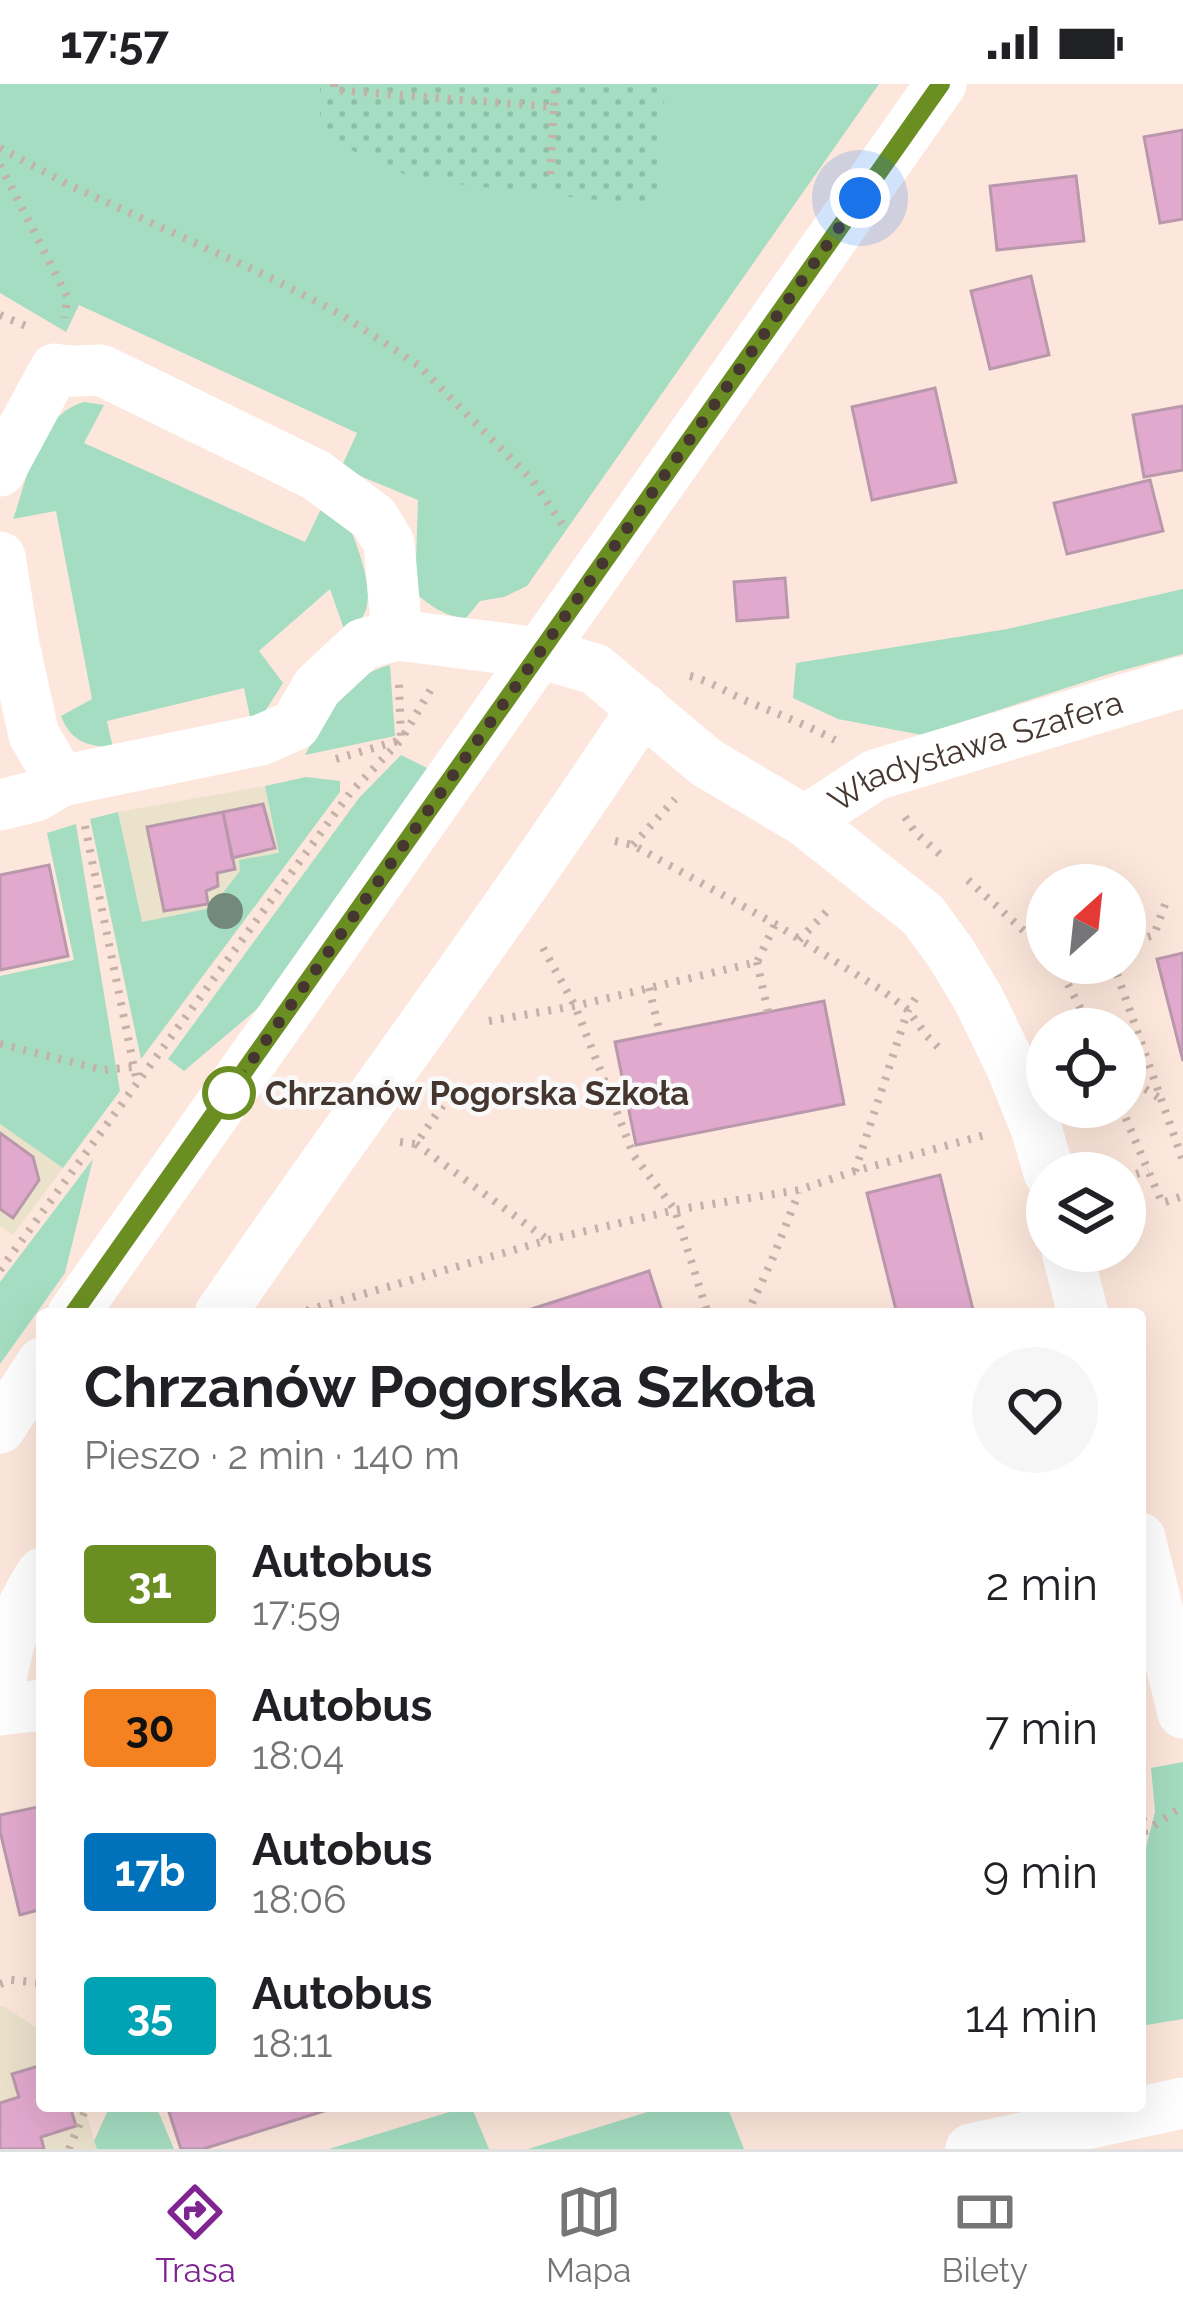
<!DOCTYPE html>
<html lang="pl">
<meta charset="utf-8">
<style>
:root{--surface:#fff;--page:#f6f6f6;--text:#202124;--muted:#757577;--line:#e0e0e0;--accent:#802491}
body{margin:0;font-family:Raleway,sans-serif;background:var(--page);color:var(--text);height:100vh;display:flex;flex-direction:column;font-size:45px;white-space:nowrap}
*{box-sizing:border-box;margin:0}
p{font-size:39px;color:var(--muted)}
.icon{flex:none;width:66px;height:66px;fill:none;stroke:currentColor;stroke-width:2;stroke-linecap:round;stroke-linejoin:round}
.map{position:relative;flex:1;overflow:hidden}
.panel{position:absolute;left:36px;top:1224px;width:1110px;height:804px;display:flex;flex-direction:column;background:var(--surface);border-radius:12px;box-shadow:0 12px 48px #0002}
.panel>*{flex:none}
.badge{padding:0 24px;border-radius:9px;font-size:42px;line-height:78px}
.needle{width:78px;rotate:27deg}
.controls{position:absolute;left:1026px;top:780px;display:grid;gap:24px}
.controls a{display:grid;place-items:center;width:120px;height:120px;border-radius:50%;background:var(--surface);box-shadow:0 12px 48px #0002;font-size:60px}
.you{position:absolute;width:60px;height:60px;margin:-30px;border:9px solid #fff;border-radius:50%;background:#1a73e8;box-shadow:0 0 0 18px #1a73e833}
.map>.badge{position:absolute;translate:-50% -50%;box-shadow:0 0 0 6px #fff}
.round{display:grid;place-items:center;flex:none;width:126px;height:126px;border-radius:63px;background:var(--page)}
.headline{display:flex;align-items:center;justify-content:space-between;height:204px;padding:0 48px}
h1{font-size:57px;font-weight:700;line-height:90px}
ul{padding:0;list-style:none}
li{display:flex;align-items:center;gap:36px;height:144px;padding:0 48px}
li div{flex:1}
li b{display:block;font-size:45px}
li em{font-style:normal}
li .badge{min-width:132px;font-weight:700;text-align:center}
.status{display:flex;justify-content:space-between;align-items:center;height:84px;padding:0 60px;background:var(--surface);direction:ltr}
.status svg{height:33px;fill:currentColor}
.tab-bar{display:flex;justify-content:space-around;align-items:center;height:168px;border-top:3px solid var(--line);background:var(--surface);font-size:33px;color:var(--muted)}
.tab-bar a{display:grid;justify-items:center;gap:6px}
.tab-bar .selected{color:var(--accent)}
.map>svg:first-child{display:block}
</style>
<div class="status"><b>17:57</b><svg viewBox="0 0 49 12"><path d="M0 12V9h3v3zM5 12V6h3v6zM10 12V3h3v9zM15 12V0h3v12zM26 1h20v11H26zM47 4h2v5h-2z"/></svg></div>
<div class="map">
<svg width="1183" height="2065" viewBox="0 0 1183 2065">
<defs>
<pattern id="park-dots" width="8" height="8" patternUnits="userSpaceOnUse" patternTransform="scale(3)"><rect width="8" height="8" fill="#a4ddc1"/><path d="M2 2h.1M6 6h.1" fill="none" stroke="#8fbea6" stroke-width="1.8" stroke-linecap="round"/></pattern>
</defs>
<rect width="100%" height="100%" fill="#fde7dc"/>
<path fill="#ebe2cc" d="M265,702l14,67 -38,18 -30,37 -70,15 -23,-111z
M0,1040l63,44 -50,67 -13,-9z
M0,1922h4l38,26v74h42l13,43h-97z"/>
<path fill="#a4ddc1" d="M0,0h879l-352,502 -23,11 -24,4 -14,17c-21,-1 -35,-12 -51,-25l3,-93 -77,-32 16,-35 -278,-128 -13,27 -66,-39z
M84,318l20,3 -20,38 221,99 17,-35 26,15c9,25 31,74 13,97 -4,6 -11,9 -16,13l-15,-43 -71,62 24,32 -19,30 -14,4 -6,-29 -137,33 6,27c-27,-3 -42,-6 -52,-32l31,-17 -36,-188 -43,8c15,-41 24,-104 71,-117z
M1183,505v65l-71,19 -190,62 -84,-16 -45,-21 3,-35 211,-34z
M390,581l5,71 -90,19c22,-39 38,-78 85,-90z
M401,671l30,15 -168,234 -79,67 -16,-12 191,-261z
M306,693l34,4v11l-199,267 -51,-240 28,-7 24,110 69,-14 29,-37 -1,-11 40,-7 -14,-67z
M76,740l44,267 -57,77 -63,-44v-148l74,-16 -27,-127z
M93,1075l-28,114 -65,91v-82z
M1183,1678v257l-43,7v-155l15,-59 -4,-44z
M110,2022h46l18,43h-77l-3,-8z
M469,2022h2l18,43h-160z
M667,2022h60l17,43h-216z"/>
<path fill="url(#park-dots)" d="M320,0h345l-6,123 -244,-28 -95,-43z"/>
<path fill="#e2a9ce" stroke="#b998ac" stroke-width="3" d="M1183,46v89l-23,4 -16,-86z
M1076,92l8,65 -87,9 -7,-64z
M1031,192l18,79 -59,14 -19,-78z
M935,304l21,94 -84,18 -20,-93z
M1183,322v64l-39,7 -11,-62z
M1150,396l13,51 -96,23 -13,-51z
M785,494l3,39 -51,4 -3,-39z
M263,720l12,44 -43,10 -9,-46z
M223,728l12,57 -18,4 1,13 -12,5 2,13 -44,7 -17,-84z
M49,781l19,91 -68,14v-95z
M1183,869v108l-26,-102z
M824,917l20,103 -208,41 -21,-103z
M0,1049l33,24 6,23 -26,38 -13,-9z
M940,1091l34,139h-77l-30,-121z
M649,1187l14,43h-147l81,-26z
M42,1722v103l-22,6 -20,-84v-16z
M42,1981v41h28l6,20 -35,11 3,12h-44v-46l19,-6 -7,-23z
M167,2022h173l-137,43h-22z"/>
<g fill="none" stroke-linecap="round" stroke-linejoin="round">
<path stroke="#c5b1a7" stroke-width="8" stroke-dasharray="3 9" stroke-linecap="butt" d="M334,0v6l220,17 1,-23
M0,64l69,37 198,91 75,39 76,50 115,116 33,49
M0,81l67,131 -2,22
M550,90l4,-67
M0,231l26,11
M690,592c20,5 36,16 54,24 31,13 61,24 91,40
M336,675l65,-19 -2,-56
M905,733l10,15 29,26
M85,742l52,256
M615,757l18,4 142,79 108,67 25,19 18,25 16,16
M633,761l42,-46
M968,796l79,72
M799,856l33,-34
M1125,860l29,-9 14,-39
M543,864l32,58 59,150 41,54 33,104
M757,878l11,50
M1057,879l34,66
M1113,879l70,198
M649,904l11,45
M489,937l86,-15 182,-44 18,-38
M0,960l104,26 29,-3
M1125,992l39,25
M1121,1023l41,96 21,-7
M400,1058l16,2 29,-42 -10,-9
M416,1060l132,96
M855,1087l53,-161 9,-14
M1125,1094l23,-8
M0,1186l350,-477 51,-53 30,-51
M295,1230l253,-74 127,-30 124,-20 56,-19 130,-36
M747,1230l25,-54 27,-68
M1140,1698l4,50 -4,7
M1144,1748l39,-26
M0,1900l11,-4 31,3
M69,2065l18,-43"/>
<g stroke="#fff" stroke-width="51">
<path d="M0,387l55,-102c15,4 30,1 46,1l215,105 58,43 15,25 8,92"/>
<path id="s1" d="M0,473l14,88 20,90 27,46 200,-41 34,-15 22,-38 46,-43 34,-9 142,18 56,16 112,94 98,58 70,-46 308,-93"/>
<path d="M0,721l36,-9 25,-15"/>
<path d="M805,737l118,94 27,37 28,46 33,68 26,65 12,42"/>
<path d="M1067,1167l16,63"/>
<path d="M73,1230l868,-1230"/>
<path d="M220,1230c139,-203 288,-400 423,-606"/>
<path d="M0,1344l42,-65"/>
<path d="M1140,1454l43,175"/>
<path d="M0,1601c8,-45 17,-74 42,-112"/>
<path d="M0,1626l42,-5"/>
<path d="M971,2065l212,-46"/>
</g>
</g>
<circle fill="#738979" cx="225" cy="827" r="18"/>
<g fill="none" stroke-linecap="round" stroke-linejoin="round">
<defs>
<path id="line" d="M73,1230l868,-1230"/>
</defs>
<use href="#line" stroke="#fff" stroke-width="27"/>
<use href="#line" stroke="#6b8e23" stroke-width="18"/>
<path stroke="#45362f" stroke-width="12" stroke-dasharray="0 21.6" d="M229,1009l631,-895"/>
</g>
<circle fill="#fff" stroke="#6b8e23" stroke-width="6" cx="229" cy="1009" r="24"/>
<g text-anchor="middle" stroke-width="9" stroke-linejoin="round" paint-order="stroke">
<g font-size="33" fill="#45362f" stroke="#f9f9f9">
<text dy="12" stroke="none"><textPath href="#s1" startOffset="1266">Władysława Szafera</textPath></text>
</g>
<g font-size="33" font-weight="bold" fill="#45362f" stroke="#f9f9f9" text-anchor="start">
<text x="265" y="1021">Chrzanów Pogorska Szkoła</text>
</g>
</g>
</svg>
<div class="controls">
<a><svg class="needle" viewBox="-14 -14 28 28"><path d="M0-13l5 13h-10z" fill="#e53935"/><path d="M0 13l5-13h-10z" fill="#757577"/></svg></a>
<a><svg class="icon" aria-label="locate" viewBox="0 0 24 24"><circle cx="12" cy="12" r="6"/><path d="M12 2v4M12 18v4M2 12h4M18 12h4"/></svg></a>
<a><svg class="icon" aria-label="layers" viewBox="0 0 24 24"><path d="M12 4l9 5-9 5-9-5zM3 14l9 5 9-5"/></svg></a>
</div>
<div class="you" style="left:860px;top:114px"></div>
<section class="panel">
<div class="headline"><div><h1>Chrzanów Pogorska Szkoła</h1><p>Pieszo · 2 min · 140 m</p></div><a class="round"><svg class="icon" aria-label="heart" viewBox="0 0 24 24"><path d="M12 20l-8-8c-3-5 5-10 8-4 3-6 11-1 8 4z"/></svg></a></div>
<ul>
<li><span class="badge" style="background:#6b8e23;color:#fff">31</span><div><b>Autobus</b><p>17:59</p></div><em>2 min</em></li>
<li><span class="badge" style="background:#f58220;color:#111">30</span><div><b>Autobus</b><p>18:04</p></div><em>7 min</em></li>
<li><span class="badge" style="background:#0072bc;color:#fff">17b</span><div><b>Autobus</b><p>18:06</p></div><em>9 min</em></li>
<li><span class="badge" style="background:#00a3b4;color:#fff">35</span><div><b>Autobus</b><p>18:11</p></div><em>14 min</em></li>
</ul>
</section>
</div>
<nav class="tab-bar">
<a class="selected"><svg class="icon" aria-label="directions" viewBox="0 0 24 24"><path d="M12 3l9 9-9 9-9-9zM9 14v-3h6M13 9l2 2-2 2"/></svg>Trasa</a>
<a><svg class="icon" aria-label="map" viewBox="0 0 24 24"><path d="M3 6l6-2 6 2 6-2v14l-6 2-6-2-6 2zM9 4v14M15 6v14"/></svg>Mapa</a>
<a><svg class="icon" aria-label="tickets" viewBox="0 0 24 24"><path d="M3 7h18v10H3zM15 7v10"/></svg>Bilety</a>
</nav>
